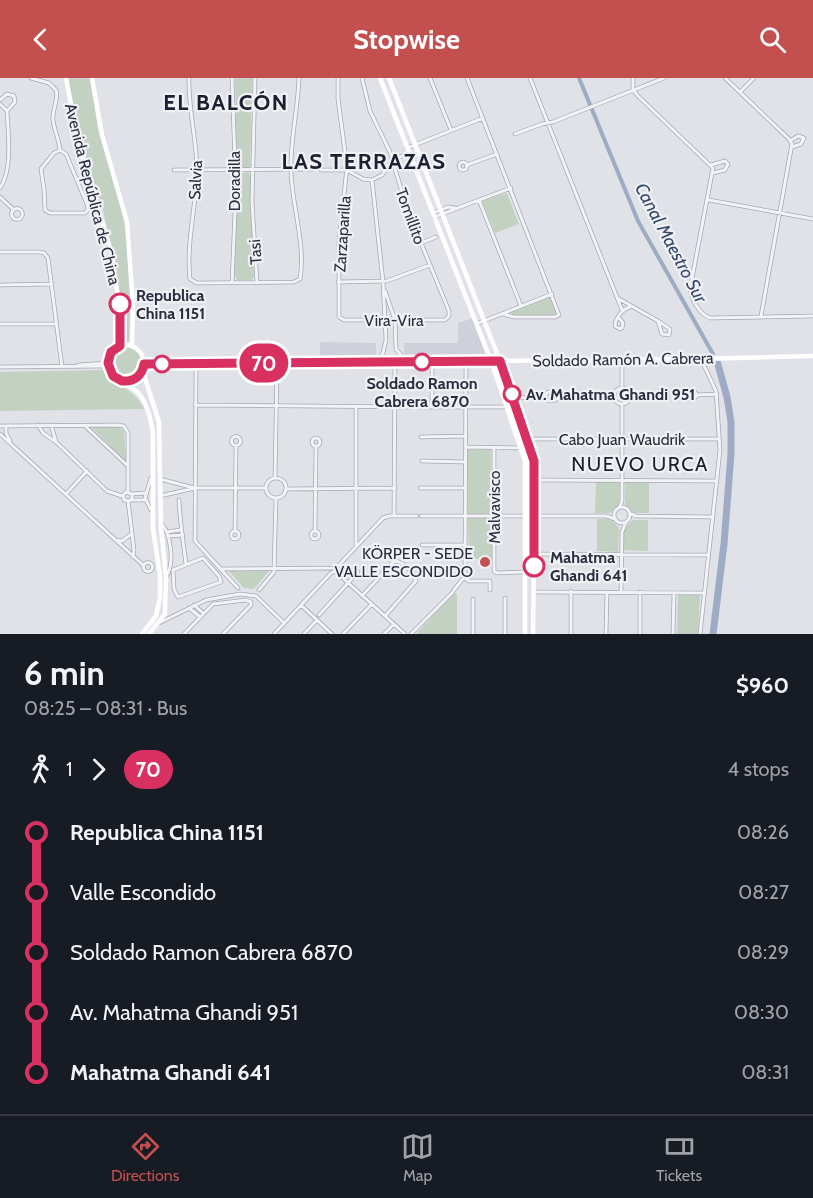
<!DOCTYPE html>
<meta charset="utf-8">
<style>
:root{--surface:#171b24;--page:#20242c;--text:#f1f3f6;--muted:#9ea1a6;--line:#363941;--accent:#c34f4f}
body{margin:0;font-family:Cabin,sans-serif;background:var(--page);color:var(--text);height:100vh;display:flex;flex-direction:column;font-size:22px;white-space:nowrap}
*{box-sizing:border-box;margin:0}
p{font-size:20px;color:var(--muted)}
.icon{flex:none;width:33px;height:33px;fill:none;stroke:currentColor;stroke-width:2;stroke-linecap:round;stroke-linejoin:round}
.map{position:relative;height:556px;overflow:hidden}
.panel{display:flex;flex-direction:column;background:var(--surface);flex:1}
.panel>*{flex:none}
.badge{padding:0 12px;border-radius:20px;font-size:21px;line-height:39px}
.map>.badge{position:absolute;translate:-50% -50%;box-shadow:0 0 0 3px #fff}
.legs{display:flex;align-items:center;gap:9px;height:66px;padding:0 24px;font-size:20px}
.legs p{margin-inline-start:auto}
.head{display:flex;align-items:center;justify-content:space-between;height:102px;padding:0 24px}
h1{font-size:33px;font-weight:700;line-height:45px}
ul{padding:0 24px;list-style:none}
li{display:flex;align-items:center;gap:21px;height:60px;font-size:22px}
li i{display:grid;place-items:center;width:9px;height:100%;margin:0 8px;background:currentColor}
li i::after{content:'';width:15px;height:15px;margin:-8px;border:4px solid;border-radius:50%;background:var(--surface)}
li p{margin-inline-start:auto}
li:first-child i{background:linear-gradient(#0000 50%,currentColor 0)}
li:last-child i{background:linear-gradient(currentColor 50%,#0000 0)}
header{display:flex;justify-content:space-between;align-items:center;height:78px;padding:0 24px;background:var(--accent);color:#fff;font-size:27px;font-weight:700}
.menu{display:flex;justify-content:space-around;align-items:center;height:84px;border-top:2px solid var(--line);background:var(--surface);font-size:16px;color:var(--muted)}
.menu a{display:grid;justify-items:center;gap:3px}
.menu .selected{color:var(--accent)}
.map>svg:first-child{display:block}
</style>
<header><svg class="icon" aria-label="back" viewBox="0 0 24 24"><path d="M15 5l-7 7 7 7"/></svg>Stopwise<svg class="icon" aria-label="search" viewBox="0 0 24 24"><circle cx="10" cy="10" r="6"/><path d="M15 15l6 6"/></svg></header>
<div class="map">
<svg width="813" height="556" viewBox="0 0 813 556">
<rect width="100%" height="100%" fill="#e0e2e8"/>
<path fill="#ced1d9" d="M473,240l13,37h-82v-12h54v-20z
M320,264l56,1v13l-56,1z"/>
<path fill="#c3d1c2" d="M68,0h22l8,51 24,83 6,29 3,45 -2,55 -3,2 -3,-3 -3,-45 -8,-45 -9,-40 -25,-78z
M235,0h17l-2,88 -2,3h-9l-2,-3z
M248,94l2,3 4,101 -2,4h-15l-3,-6 4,-100z
M507,115l12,31 -24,9 -13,-32z
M550,219l6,16 -3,2h-41l-1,-3z
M123,269l12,1 9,14 -8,15c-5,0 -11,2 -15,1 -17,-6 -10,-26 2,-31z
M106,292c5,15 28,17 38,39l-144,2v-39z
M90,348l28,1 6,3 2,30 -1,1z
M468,372h23v64h-23z
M596,404l24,1 -1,22 -9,8h-15z
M625,405h24v30h-15l-9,-8z
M468,440h23l1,40 -23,1z
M597,441h14l8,9 -1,24 -21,-1z
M633,442h15v31l-24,-1v-22z
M229,493h40l-15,18 -10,-1z
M454,515l3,1v40h-41z
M678,517h22l-2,39h-21z"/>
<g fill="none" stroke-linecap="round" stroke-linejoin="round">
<path stroke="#9eabc5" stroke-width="4" d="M579,0l59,143 75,133"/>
<path stroke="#9eabc5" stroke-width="7" d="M713,556l11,-90 7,-90v-32l-4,-25 -10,-36"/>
<defs>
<path id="street" d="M31,0l18,5 7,7c3,10 -4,19 -3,30 1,10 6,19 7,30l6,4 21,50 1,6 -3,3h-35l-5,-3 -1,-21 -3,-20 13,-16 6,-3
M189,0c-1,31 8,62 8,94 -1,36 -11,71 -7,107l7,4 97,-1 6,-3c6,-33 -8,-74 -9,-107 -1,-32 7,-63 8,-94
M255,0l-3,124 5,81
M338,0v21l9,68 -8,75v75l5,3h101l4,-4v-5l-42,-102 -17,-57 -20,-41 -8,-33
M430,0l21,52
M467,0l92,237 -4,2h-41l-11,-3
M530,0l92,232
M633,0v12l5,6 75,72 -23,121c2,11 9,25 20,29l103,-2
M725,0l64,61 3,5 -31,172
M740,14l14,-14
M0,22l7,-6 7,2 1,6 -8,9
M0,26l7,7
M515,56l27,-10 11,-2 111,-44
M790,63l8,-5 6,2 -3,6 -9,3
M407,70l76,-30
M459 88a4 4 0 1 1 8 0a4 4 0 1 1-8 0Z
M467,87l30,-11
M711,87l14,-4 3,3 -3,6 -12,3
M174,92l143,-1
M321,92h26l16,9 9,1 10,-5 11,-15 11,-5
M372,102l11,102 3,58 -3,13 -6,8
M0,110c13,-18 8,-55 7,-77
M0,119l14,13
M479,122l42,106
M709,122l104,19
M11.5 136a5.5 5.5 0 1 1 11 0a5.5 5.5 0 1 1-11 0Z
M433,135l15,-6 7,1
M434,139l77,-29
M421,165l15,-6
M0,174h40l4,1 4,5 14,109
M338,204l49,-1 43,-16
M232,205l4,-94 -4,-111
M0,207l52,-1
M385,213l10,29 1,29 9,11
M619,221l39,22 4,13 7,1 1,-6 -12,-8
M619,240l4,5 -1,5 -2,1 -5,-3c0,-7 7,-17 15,-19
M0,246h57
M476,246l76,-30
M622,282v28
M432,284v45
M78,287l30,-2
M0,289l108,-1
M614 318a8 8 0 1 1 16 0a8 8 0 1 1-16 0Z
M697,317l-3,4h-8v-7h9l2,3 20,-1
M630,318h26l4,3 8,-1 -1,-7h-7l-4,5
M586,319l-2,3 -11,-1v-5l3,-2 9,1 1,4 28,-1
M513,320l31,-1 5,4 7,-1 2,-3 -4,-5h-6l-4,5
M195,327l216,2
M356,328v139
M417,329h90
M38,347l5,8 13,9 -5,-17
M0,348l117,-1 7,1 4,7v58
M6,348v7l4,8
M85,348l43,40
M0,356l143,131
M231.5 363a4.5 4.5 0 1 1 9 0a4.5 4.5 0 1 1-9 0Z
M421,359l44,-1
M312 364a4 4 0 1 1 8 0a4 4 0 1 1-8 0Z
M527,361h190
M56,364l51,49 15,5
M465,369l56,1
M494,370v123l3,2 28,-1
M422,383l43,1
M266 410a10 10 0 1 1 20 0a10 10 0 1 1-20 0Z
M151,400l-6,20 6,12
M275,400l2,-111
M160,401l34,9
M535,402l182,1
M420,410h45
M286,411l109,-1
M66,416l21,-23
M132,416v4l-2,3 -6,-1 -1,-5 3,-3 6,2 13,-1
M160,418l35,-8h71
M131,422h15
M179,422c1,22 4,42 7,64
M128,423l6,49 -1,7
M614 437a8 8 0 1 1 16 0a8 8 0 1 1-16 0Z
M619,430l3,-7v-97
M629,435l7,3 77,1
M421,438h185l9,3
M161,445c10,11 14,40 5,54
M231 457a4 4 0 1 1 8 0a4 4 0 1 1-8 0Z
M311 457a4 4 0 1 1 8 0a4 4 0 1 1-8 0Z
M235,453l1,-85
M315,453l1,-85
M167,454l13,-2
M168,458l15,-1
M115,462l7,1 8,-6
M422,467h43
M535,476l173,1
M203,480l16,18 2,6 -43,15 -4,-8 -1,-19z
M143.5 489a4.5 4.5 0 1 1 9 0a4.5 4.5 0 1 1-9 0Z
M220,491l113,-1 5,-2 45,-48 6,-2h28
M422,493h43
M464,500l5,3h21v9
M238,510l-43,-47 1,-173 199,-2 -1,150
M259,512l15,-18 2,-74
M454,512l11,-14 1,-214
M534,514l171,1
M621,514l1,-60 4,-10
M362,518l31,-34 3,-1c8,2 19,12 20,20l-31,35
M194,527l9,8
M301,527l31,29
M189,530l10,8
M319,537l39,-43
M159,545l47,-23 34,-6 16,2 28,27
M184,556l29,-30 33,-4 5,2v3l-28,29
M274,556l57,-61 4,-2 70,63
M304,556l13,-14
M343,556l29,-30
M384,556l10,-10
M411,556l42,-42
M473,556v-35
M505,556v-36
M571,556v-43
M606,556l1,-42
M640,556v-42
M673,556l1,-41
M700,556l20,-184 -4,-59 -15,-32"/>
</defs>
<use href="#street" stroke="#a6a8b2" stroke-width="4.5"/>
<use href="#street" stroke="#f2f3f6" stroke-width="3"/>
<path stroke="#fff" stroke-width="4.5" d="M66,0l13,68 33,109 7,49 1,42
M92,0l10,57 25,87 6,84 -1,40
M380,0l111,283 34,100v173
M389,0l111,283 31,90 4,29 -2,154
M144,286l557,-5 112,-3
M143,294l16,50 2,106 5,49 -1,37 -16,20
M122,303l14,-2 8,-12 -2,-12c-5,-8 -14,-13 -24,-8 -4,2 -7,6 -9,10 -7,21 20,25 30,37 9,10 12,26 14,39v96l7,46v23l-4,18 -14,18"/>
</g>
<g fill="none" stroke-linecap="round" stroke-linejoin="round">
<defs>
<path id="line-1" d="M120,226v42l-9,6 -3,11 5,13 9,5c12,1 20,-5 22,-17l356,-3 34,100v105"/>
</defs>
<use href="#line-1" stroke="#fff" stroke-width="14"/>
<use href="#line-1" stroke="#d93062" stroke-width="9"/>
</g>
<g fill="#fff" stroke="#d93062" stroke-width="3">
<circle cx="120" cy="226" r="10"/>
<circle cx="422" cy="284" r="8"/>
<circle cx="162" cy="286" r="8"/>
<circle cx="512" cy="316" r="8"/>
<circle cx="534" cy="488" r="10"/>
</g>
<circle fill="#c34f4f" stroke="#eff1f5" stroke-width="2" cx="485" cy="484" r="6"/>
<g text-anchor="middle" stroke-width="4.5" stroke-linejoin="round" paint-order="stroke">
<g font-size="16" fill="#2a2e3e" stroke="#eff1f5">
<text transform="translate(195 102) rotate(-87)" y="6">Salvia</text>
<text transform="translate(234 103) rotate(-90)" y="6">Doradilla</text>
<text transform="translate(93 116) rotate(76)" y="6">Avenida República de China</text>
<text transform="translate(411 138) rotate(70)" y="6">Tomillito</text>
<text transform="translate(342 156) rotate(-86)" y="6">Zarzaparilla</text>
<text transform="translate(255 174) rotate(-94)" y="6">Tasi</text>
<text x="394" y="248">Vira-Vira</text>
<text transform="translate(623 281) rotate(-1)" y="6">Soldado Ramón A. Cabrera</text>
<text x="622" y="367">Cabo Juan Waudrik</text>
<text transform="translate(494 429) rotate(-90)" y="6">Malvavisco</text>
</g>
<g font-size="16" font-weight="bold" fill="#2a2e3e" stroke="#eff1f5" text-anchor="start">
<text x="136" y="223">Republica<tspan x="136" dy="18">China 1151</tspan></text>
<text x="422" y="311" text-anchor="middle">Soldado Ramon<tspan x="422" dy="18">Cabrera 6870</tspan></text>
<text x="526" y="322">Av. Mahatma Ghandi 951</text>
<text x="550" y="485">Mahatma<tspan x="550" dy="18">Ghandi 641</tspan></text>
</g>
<g font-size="16" fill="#2a2e3e" stroke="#eff1f5" text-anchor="end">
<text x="473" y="481">KÖRPER - SEDE<tspan x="473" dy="18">VALLE ESCONDIDO</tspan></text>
</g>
<g font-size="18" font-style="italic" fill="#37486e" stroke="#eff1f5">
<text transform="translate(671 165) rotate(62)" y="6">Canal Maestro Sur</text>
</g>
<g font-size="20" letter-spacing="1.5" fill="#1c1f2f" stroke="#eff1f5">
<text x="640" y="393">NUEVO URCA</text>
</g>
<g font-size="22" font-weight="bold" letter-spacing="1.5" fill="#1c1f2f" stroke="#eff1f5">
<text x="226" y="32">EL BALCÓN</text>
<text x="364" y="91">LAS TERRAZAS</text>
</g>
</g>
</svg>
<b class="badge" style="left:264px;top:285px;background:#d93062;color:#fff">70</b>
</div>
<section class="panel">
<div class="head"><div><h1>6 min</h1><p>08:25 – 08:31 · Bus</p></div><b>$960</b></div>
<div class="legs"><svg class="icon" aria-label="walk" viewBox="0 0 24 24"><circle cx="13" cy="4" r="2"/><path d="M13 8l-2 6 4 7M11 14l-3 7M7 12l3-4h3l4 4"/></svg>1<svg class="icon" aria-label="forward" viewBox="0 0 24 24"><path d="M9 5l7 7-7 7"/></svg><b class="badge" style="background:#d93062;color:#fff">70</b><p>4 stops</p></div>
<ul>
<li><i style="color:#d93062"></i><b>Republica China 1151</b><p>08:26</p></li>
<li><i style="color:#d93062"></i><span>Valle Escondido</span><p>08:27</p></li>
<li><i style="color:#d93062"></i><span>Soldado Ramon Cabrera 6870</span><p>08:29</p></li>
<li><i style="color:#d93062"></i><span>Av. Mahatma Ghandi 951</span><p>08:30</p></li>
<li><i style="color:#d93062"></i><b>Mahatma Ghandi 641</b><p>08:31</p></li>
</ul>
</section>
<nav class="menu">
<a class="selected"><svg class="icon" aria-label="directions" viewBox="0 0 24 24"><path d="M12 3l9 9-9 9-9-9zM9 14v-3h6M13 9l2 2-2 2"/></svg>Directions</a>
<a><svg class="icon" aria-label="map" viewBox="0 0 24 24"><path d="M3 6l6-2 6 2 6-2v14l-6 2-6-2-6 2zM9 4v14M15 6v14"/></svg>Map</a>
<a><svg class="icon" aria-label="tickets" viewBox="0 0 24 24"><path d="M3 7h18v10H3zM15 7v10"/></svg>Tickets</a>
</nav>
